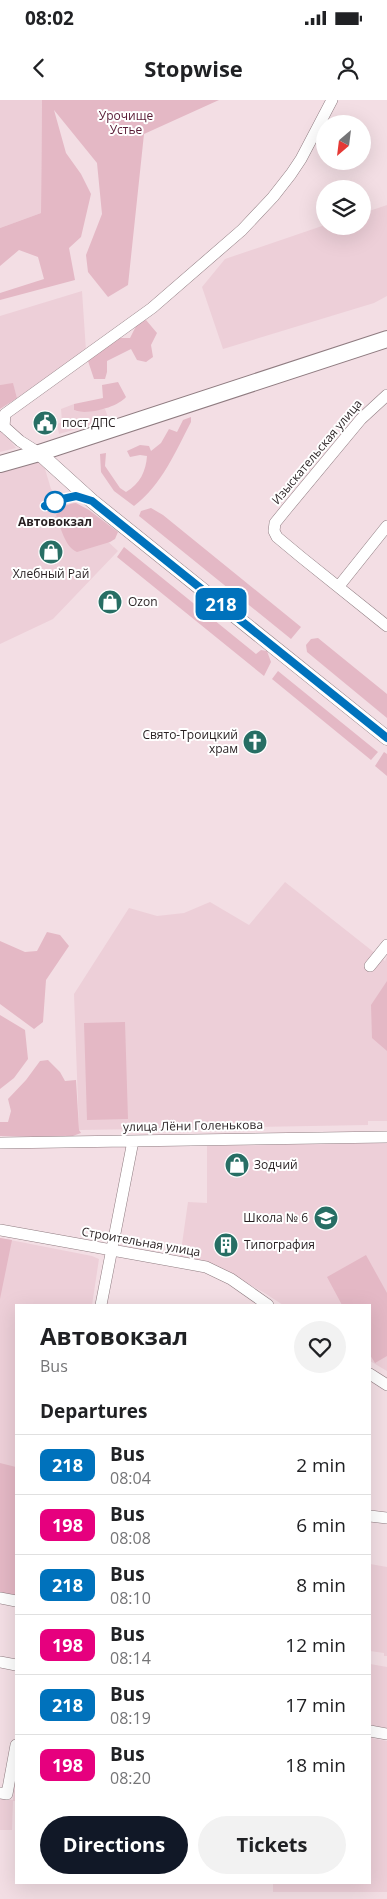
<!DOCTYPE html>
<meta charset="utf-8">
<style>
:root{--surface:#fff;--page:#f2f2f2;--text:#202124;--muted:#757577;--line:#e0e0e0;--accent:#111827}
body{margin:0;font-family:"Open Sans",sans-serif;background:var(--page);color:var(--text);height:100vh;display:flex;flex-direction:column;font-size:19px;white-space:nowrap}
*{box-sizing:border-box;margin:0}
p{font-size:16px;color:var(--muted)}
.icon{flex:none;width:28px;height:28px;fill:none;stroke:currentColor;stroke-width:2;stroke-linecap:round;stroke-linejoin:round}
.map{position:relative;flex:1;overflow:hidden}
.details{position:absolute;left:15px;top:1204px;width:356px;height:580px;display:flex;flex-direction:column;background:var(--surface);border-radius:0px;box-shadow:0 5px 20px #0002}
.details>*{flex:none}
.badge{padding:0 10px;border-radius:8px;font-size:18px;line-height:32px}
.needle{width:32px;rotate:208deg}
.tools{position:absolute;left:316px;top:15px;display:grid;gap:10px}
.tools a{display:grid;place-items:center;width:55px;height:55px;border-radius:50%;background:var(--surface);box-shadow:0 5px 20px #0002;font-size:25px}
.map>.badge{position:absolute;translate:-50% -50%;box-shadow:0 0 0 2px #fff}
h2{padding:0 25px;font-size:19px;line-height:45px}
.round{display:grid;place-items:center;flex:none;width:52px;height:52px;border-radius:26px;background:var(--page)}
.head{display:flex;align-items:center;justify-content:space-between;height:85px;padding:0 25px}
h1{font-size:24px;font-weight:700;line-height:38px}
.cta{display:flex;gap:10px;margin-top:auto;padding:10px 25px}
.cta a{flex:1;height:58px;border-radius:30px;background:var(--accent);color:#fff;font-size:20px;font-weight:700;line-height:58px;text-align:center}
.cta a+a{background:var(--page);color:var(--text)}
ul{padding:0;list-style:none}
li{display:flex;align-items:center;gap:15px;height:60px;padding:0 25px;border-top:1px solid var(--line)}
li div{flex:1}
li b{display:block;font-size:19px}
li em{font-style:normal}
li .badge{min-width:55px;font-weight:700;text-align:center}
.status{display:flex;justify-content:space-between;align-items:center;height:35px;padding:0 25px;background:var(--surface);direction:ltr}
.status svg{height:14px;fill:currentColor}
header{display:flex;justify-content:space-between;align-items:center;height:65px;padding:0 25px;background:var(--surface);font-size:22px;font-weight:700}
.map>svg:first-child{display:block}
</style>
<div class="status"><b>08:02</b><svg viewBox="0 0 49 12"><path d="M0 12V9h3v3zM5 12V6h3v6zM10 12V3h3v9zM15 12V0h3v12zM26 1h20v11H26zM47 4h2v5h-2z"/></svg></div>
<header><svg class="icon" aria-label="back" viewBox="0 0 24 24"><path d="M15 5l-7 7 7 7"/></svg>Stopwise<svg class="icon" aria-label="person" viewBox="0 0 24 24"><circle cx="12" cy="8" r="4"/><path d="M4 21q1-7 8-7t8 7"/></svg></header>
<div class="map">
<svg width="387" height="1799" viewBox="0 0 387 1799">
<rect width="100%" height="100%" fill="#f3dee4"/>
<path fill="#edcfd8" d="M0,0h42l-1,113 -41,15z
M387,105v91l-13,7 -151,46 -21,-62 23,-28 100,-34v1h37l1,-13z
M82,191l4,60 -69,47 -4,-14 -13,1v-69z
M74,304v6l5,2 26,-3 4,11 -50,14 -2,-10 5,-2 -1,-13z
M0,329h1l15,19 -16,4z
M42,359l9,30 67,62 -65,68 -53,25v-172z
M285,782l100,79 2,-5v165h-19v4l-289,5 -5,-136 55,-86 28,8 27,-3 26,-11 39,23z
M387,1043v228l-17,-10v-56h-87l-20,-13 -53,-28 -30,-6 8,-56 19,1v-57z
M0,1138l92,18 7,3 -7,46h-76v291l-16,-3z
M370,1464l17,3v89h-3v-3l-14,-2z
M370,1564l17,3v61l-17,-3z
M370,1638l17,3v151h-114v-9l97,-1z
M16,1671v30h-3l-1,29h-12v-32l13,2z"/>
<path fill="#e4b8c5" d="M42,0h177l-75,34 -16,151 -20,12 -20,-25 -2,-17 16,-41 -5,-51 -43,-53 12,43 15,21 10,20 -10,43 -12,11 6,32 -75,20v-7l44,-14 -6,-22 -19,-7 -19,16v-38l41,-15z
M146,220l11,13 -6,12 2,12 -7,5 -9,-2 -6,-11 -24,12v11l-2,7h-11l-6,-18 31,-23h11l7,-14z
M118,282l8,15c-8,10 -40,19 -52,13v-6l29,-6 -1,-13z
M13,283l4,15 -17,11v-24z
M191,317v5c-15,29 -30,64 -57,84l-20,-15 -13,-19 -1,-18 6,-1 -1,13 15,22 6,4c14,-8 20,-21 21,-36l-7,-1 -10,2 -3,-6 13,-6 9,1 2,5 10,-8 8,-14 8,3 6,-12z
M76,403l13,7 29,22 -3,7 -5,3 -33,10c-13,-6 -16,-25 -21,-37 6,-8 10,-11 20,-12z
M151,408l12,7 138,112 -10,12 -152,-123 2,-5z
M124,447l132,107 5,-4 6,1 4,11 -7,14 -147,-119z
M318,538l69,56v24l-80,-66 -1,-7 5,-6z
M278,571l100,81 -7,8 -99,-81z
M384,652l3,2v22l-12,-10z
M47,832l13,3 9,11 -23,34 -3,42 -9,7 -34,-25v-63l25,11 12,-1z
M387,881v70l-15,-13 -1,-33z
M0,915l25,15 3,29 -14,19 -14,11z
M125,922l3,97 -41,1 -3,-97z
M48,960l12,12 5,9 11,-1 3,50 2,3 -11,4 -70,-1v-14h8l3,-11 -3,-12 18,-19 14,-19z
M0,1138l12,2 -12,59z
M366,1155l21,38v63l-12,7 -5,-8v-50h-28l-15,-28z
M0,1363l16,4v129l-16,-3z"/>
<g fill="none" stroke-linecap="round" stroke-linejoin="round">
<defs>
<path id="minor" d="M387,295l-26,24 -73,88 -13,16 -1,8 3,6 24,20 86,69
M0,323l20,18 19,12
M4,327l1,-13 147,-106 90,-78 31,-33 18,-23 10,-15 31,-59
M339,486l48,-60
M370,866l17,-21
M0,1043l387,-6
M0,1130l206,37 25,12 37,26
M101,1205l32,-164
M370,1274l17,11
M370,1416l17,2
M0,1498l16,3
M0,1562l16,3
M370,1631l17,3
M0,1693l7,1 9,-49"/>
<path id="major" d="M39,353l53,48 295,237"/>
<path id="highway" d="M0,364l39,-11 348,-114"/>
</defs>
<use href="#minor" stroke="#8f7c81" stroke-width="12"/>
<use href="#major" stroke="#8f7c81" stroke-width="15"/>
<use href="#highway" stroke="#8f7c81" stroke-width="18"/>
<use href="#minor" stroke="#fff" stroke-width="11"/>
<use href="#major" stroke="#fff" stroke-width="14"/>
<use href="#highway" stroke="#fff" stroke-width="16"/>
</g>
<g fill="none" stroke-linecap="round" stroke-linejoin="round">
<defs>
<path id="line" d="M45,406l13,-6 18,-4 16,5 295,237"/>
</defs>
<use href="#line" stroke="#fff" stroke-width="11"/>
<use href="#line" stroke="#0072bc" stroke-width="8"/>
</g>
<defs>
<symbol id="civic-disc" viewBox="-11 -11 22 22"><circle r="9.5" fill="#276e64" stroke="#fff"/><path d="M-.6-6.5H3V-4.5H.6V-3L4-1V1h2V6H-6V1h2V-1L-.6-3ZM-1.2 2.5V6h2.4V2.5Z" fill="#fff"/></symbol>
<symbol id="shop-disc" viewBox="-11 -11 22 22"><circle r="9.5" fill="#276e64" stroke="#fff"/><path d="M-5-2.5h2.3a2.7 3.5 0 0 1 5.4 0H5L5.5 6h-11ZM-1.5-2.5h3a1.5 2.3 0 0 0-3 0Z" fill="#fff"/></symbol>
<symbol id="church-disc" viewBox="-11 -11 22 22"><circle r="9.5" fill="#276e64" stroke="#fff"/><path d="M-1.2-6h2.4v3.5h3.3v2.4h-3.3V6h-2.4V-.1h-3.3v-2.4h3.3Z" fill="#fff"/></symbol>
<symbol id="school-disc" viewBox="-11 -11 22 22"><circle r="9.5" fill="#276e64" stroke="#fff"/><path d="M0-5L7-2L0 1L-7-2ZM-4 1L0 2.5L4 1V4Q0 6-4 4Z" fill="#fff"/></symbol>
<symbol id="building-disc" viewBox="-11 -11 22 22"><circle r="9.5" fill="#276e64" stroke="#fff"/><path d="M-4-6H4V6H1V3H-1V6H-4ZM-2.5-4.3h1.7v1.8h-1.7ZM.8-4.3h1.7v1.8H.8ZM-2.5-1h1.7V.8h-1.7ZM.8-1h1.7V.8H.8Z" fill="#fff"/></symbol>
</defs>
<g fill-rule="evenodd">
<use href="#civic-disc" x="31" y="309" width="28" height="28"/>
<use href="#shop-disc" x="37" y="438" width="28" height="28"/>
<use href="#shop-disc" x="96" y="488" width="28" height="28"/>
<use href="#church-disc" x="241" y="628" width="28" height="28"/>
<use href="#shop-disc" x="223" y="1051" width="28" height="28"/>
<use href="#school-disc" x="312" y="1104" width="28" height="28"/>
<use href="#building-disc" x="212" y="1131" width="28" height="28"/>
</g>
<circle fill="#fff" stroke="#0072bc" stroke-width="2.5" cx="55" cy="402" r="10"/>
<g text-anchor="middle" stroke-width="4" stroke-linejoin="round" paint-order="stroke">
<g font-size="12" fill="#571933" stroke="#fff">
<text x="126" y="20">Урочище<tspan x="126" dy="14">Устье</tspan></text>
</g>
<g font-size="12" fill="#271f21" stroke="#fff" text-anchor="start">
<text x="62" y="327">пост ДПС</text>
<text x="51" y="478" text-anchor="middle">Хлебный Рай</text>
<text x="128" y="506">Ozon</text>
<text x="238" y="639" text-anchor="end">Свято-Троицкий<tspan x="238" dy="14">храм</tspan></text>
<text x="254" y="1069">Зодчий</text>
<text x="308" y="1122" text-anchor="end">Школа № 6</text>
<text x="244" y="1149">Типография</text>
</g>
<g font-size="12" fill="#271f21" stroke="#fff">
<text transform="translate(317 352) rotate(-50)" y="4">Изыскательская улица</text>
<text transform="translate(193 1026) rotate(-1)" y="4">улица Лёни Голенькова</text>
<text transform="translate(141 1142) rotate(10)" y="4">Строительная улица</text>
</g>
<g font-size="12" font-weight="bold" fill="#271f21" stroke="#fff">
<text x="55" y="426">Автовокзал</text>
</g>
</g>
</svg>
<div class="tools">
<a><svg class="needle" viewBox="-14 -14 28 28"><path d="M0-13l5 13h-10z" fill="#e53935"/><path d="M0 13l5-13h-10z" fill="#757577"/></svg></a>
<a><svg class="icon" aria-label="layers" viewBox="0 0 24 24"><path d="M12 4l9 5-9 5-9-5zM3 14l9 5 9-5"/></svg></a>
</div>
<b class="badge" style="left:221px;top:504px;background:#0072bc;color:#fff">218</b>
<section class="details">
<div class="head"><div><h1>Автовокзал</h1><p>Bus</p></div><a class="round"><svg class="icon" aria-label="heart" viewBox="0 0 24 24"><path d="M12 20l-8-8c-3-5 5-10 8-4 3-6 11-1 8 4z"/></svg></a></div>
<h2>Departures</h2>
<ul>
<li><span class="badge" style="background:#0072bc;color:#fff">218</span><div><b>Bus</b><p>08:04</p></div><em>2 min</em></li>
<li><span class="badge" style="background:#e6007e;color:#fff">198</span><div><b>Bus</b><p>08:08</p></div><em>6 min</em></li>
<li><span class="badge" style="background:#0072bc;color:#fff">218</span><div><b>Bus</b><p>08:10</p></div><em>8 min</em></li>
<li><span class="badge" style="background:#e6007e;color:#fff">198</span><div><b>Bus</b><p>08:14</p></div><em>12 min</em></li>
<li><span class="badge" style="background:#0072bc;color:#fff">218</span><div><b>Bus</b><p>08:19</p></div><em>17 min</em></li>
<li><span class="badge" style="background:#e6007e;color:#fff">198</span><div><b>Bus</b><p>08:20</p></div><em>18 min</em></li>
</ul>
<div class="cta"><a>Directions</a><a>Tickets</a></div>
</section>
</div>
